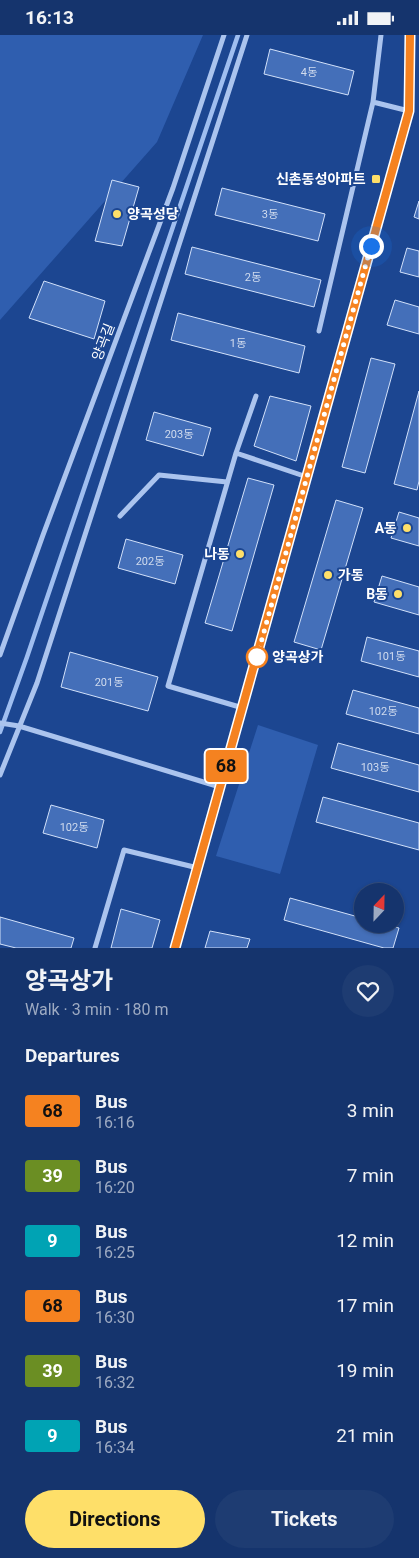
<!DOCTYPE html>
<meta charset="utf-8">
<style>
:root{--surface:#15346d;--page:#1e3c72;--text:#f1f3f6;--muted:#9daac2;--line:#344f80;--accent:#fedf69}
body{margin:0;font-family:Roboto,"Noto Sans KR",sans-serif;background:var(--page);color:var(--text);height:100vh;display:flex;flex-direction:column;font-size:19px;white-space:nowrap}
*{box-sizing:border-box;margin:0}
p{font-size:16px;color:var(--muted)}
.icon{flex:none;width:28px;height:28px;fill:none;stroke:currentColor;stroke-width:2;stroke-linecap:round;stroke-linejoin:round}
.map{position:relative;height:913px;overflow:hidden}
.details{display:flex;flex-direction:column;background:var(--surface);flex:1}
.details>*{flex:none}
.badge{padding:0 10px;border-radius:4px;font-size:18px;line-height:32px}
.needle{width:32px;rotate:22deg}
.fabs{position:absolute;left:354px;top:848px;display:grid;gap:10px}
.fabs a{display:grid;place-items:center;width:50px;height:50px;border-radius:50%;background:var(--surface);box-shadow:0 1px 4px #0004,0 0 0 1px var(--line);font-size:25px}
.you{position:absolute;width:25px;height:25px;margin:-12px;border:4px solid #fff;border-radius:50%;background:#1a73e8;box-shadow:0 0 0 8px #1a73e833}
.map>.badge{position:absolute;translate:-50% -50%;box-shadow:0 0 0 2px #fff}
h2{padding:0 25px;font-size:19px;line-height:45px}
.round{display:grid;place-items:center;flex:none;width:52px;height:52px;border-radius:26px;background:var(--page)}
.overview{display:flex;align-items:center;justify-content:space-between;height:85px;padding:0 25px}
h1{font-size:24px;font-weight:700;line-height:38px}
.cta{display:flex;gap:10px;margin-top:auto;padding:10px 25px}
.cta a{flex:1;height:58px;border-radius:30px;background:var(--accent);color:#111;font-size:20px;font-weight:700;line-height:58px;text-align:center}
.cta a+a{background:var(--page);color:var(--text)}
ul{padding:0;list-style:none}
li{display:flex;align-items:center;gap:15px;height:65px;padding:0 25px}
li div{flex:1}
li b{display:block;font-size:19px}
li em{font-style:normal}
li .badge{min-width:55px;font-weight:700;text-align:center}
.status{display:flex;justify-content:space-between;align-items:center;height:35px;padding:0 25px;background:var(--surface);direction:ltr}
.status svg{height:14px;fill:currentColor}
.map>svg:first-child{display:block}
</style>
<div class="status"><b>16:13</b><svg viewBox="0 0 49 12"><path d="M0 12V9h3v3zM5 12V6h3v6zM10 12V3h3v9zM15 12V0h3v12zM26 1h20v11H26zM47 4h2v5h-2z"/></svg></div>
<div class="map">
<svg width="419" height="913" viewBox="0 0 419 913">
<rect width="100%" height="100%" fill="#1c4691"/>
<path fill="#2f5eaf" d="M0,0h203l-46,107 -157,178z
M258,690l60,20 -38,129 -64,-18z"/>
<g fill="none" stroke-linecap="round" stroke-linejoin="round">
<path stroke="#9fbef0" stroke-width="4.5" d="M0,697l27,-75 211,-622"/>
</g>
<path fill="#446fb9" stroke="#d2e1fa" d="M270,14l84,22 -6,24 -84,-21z
M112,145l27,7 -17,59 -27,-5z
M222,153l103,26 -7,27 -103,-26z
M419,166v18l-5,-2z
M192,212l129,33 -7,27 -129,-33z
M407,213l12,3v26l-19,-5z
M44,246l61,20 -11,38 -65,-21z
M395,265l24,7v27l-32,-9z
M178,278l127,33 -6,27 -128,-33z
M371,323l24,6 -30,109 -23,-6z
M419,356v90l-2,9 -23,-6z
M270,361l41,10 -15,55 -42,-15z
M154,377l57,16 -8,28 -57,-16z
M248,443l26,7 -42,146 -27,-8z
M336,465l27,8 -42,142 -27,-8z
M399,477l20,6v28l-28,-8z
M126,504l57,16 -8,29 -57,-16z
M382,541l37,11v28l-45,-13z
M367,602l52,14v26l-58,-16z
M70,617l88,25 -10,34 -87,-24z
M353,655l66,18v26l-73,-20z
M338,708l81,22v27l-88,-24z
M323,762l96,26v27l-103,-28z
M51,770l53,15 -7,28 -54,-15z
M290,863l72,20v6h21l16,4 -6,20h-9l-100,-28z
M121,874l39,11 -8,28h-41z
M0,882l74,21 -3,10h-55l-16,-4z
M210,896l40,8 -3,9h-42z"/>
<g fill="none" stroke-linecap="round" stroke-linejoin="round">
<path stroke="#abc4ee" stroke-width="5" d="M373,67l8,-67
M319,296l54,-229 36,9
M236,418l20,-57
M120,481l39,-41 68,7
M0,620l43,-120 130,-347 51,-153
M243,673l-75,-22 68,-233 71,24
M0,688l19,3 201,61
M0,740l37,-92 210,-648
M95,913l29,-98 74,18
M175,913l234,-837 1,-76"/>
</g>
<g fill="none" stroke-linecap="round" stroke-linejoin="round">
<defs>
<path id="line" d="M175,913l234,-837 1,-76"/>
</defs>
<use href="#line" stroke="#fff" stroke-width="11"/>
<use href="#line" stroke="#f58220" stroke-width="8"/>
<path stroke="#fff" stroke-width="5" stroke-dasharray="0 9" d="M257,622l114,-411"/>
</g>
<g fill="#fedf69" stroke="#1c4691" stroke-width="2">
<rect x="371" y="139" width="10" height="10" rx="2.5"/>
<circle cx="117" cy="179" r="5"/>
<circle cx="407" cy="493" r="5"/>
<circle cx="240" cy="519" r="5"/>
<circle cx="328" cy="540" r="5"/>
<circle cx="398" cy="559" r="5"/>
</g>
<circle fill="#fff" stroke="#f58220" stroke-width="2.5" cx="257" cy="622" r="10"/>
<g text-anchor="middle" stroke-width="4" stroke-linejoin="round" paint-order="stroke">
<g font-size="11" fill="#d0dbee">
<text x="309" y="41">4동</text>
<text x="270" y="183">3동</text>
<text x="253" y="246">2동</text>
<text x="238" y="312">1동</text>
<text x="179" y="403">203동</text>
<text x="150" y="530">202동</text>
<text x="391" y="625">101동</text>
<text x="109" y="651">201동</text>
<text x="383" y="680">102동</text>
<text x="375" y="736">103동</text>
<text x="74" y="796">102동</text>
</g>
<g font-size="14" font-weight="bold" fill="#fff" stroke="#1c4691" text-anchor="end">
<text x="366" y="149">신촌동성아파트</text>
<text x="127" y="184" text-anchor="start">양곡성당</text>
<text x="397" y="498">A동</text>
<text x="230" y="524">나동</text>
<text x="338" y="545" text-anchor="start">가동</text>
<text x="388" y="564">B동</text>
</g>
<g font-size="14" fill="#fff" stroke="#1c4691">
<text transform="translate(103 307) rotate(-69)" y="5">양곡길</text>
</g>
<g font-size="14" font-weight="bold" fill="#fff" stroke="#1c4691" text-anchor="start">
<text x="272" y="627">양곡상가</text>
</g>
</g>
</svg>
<div class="fabs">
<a><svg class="needle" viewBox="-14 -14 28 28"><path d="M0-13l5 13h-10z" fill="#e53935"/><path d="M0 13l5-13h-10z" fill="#9daac2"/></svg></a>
</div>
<div class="you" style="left:371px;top:211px"></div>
<b class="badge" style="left:226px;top:731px;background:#f58220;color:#111">68</b>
</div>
<section class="details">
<div class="overview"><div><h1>양곡상가</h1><p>Walk · 3 min · 180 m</p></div><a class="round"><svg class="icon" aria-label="heart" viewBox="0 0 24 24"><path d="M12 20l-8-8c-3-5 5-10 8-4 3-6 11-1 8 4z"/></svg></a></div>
<h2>Departures</h2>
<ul>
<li><span class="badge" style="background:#f58220;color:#111">68</span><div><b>Bus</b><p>16:16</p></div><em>3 min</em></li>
<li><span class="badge" style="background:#6b8e23;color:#fff">39</span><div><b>Bus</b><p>16:20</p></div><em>7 min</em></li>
<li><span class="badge" style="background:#00a3b4;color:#fff">9</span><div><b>Bus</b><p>16:25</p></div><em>12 min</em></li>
<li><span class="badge" style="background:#f58220;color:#111">68</span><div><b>Bus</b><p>16:30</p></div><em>17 min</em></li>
<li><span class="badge" style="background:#6b8e23;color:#fff">39</span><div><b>Bus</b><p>16:32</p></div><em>19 min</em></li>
<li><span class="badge" style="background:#00a3b4;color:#fff">9</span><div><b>Bus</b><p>16:34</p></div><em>21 min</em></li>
</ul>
<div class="cta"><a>Directions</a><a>Tickets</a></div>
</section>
